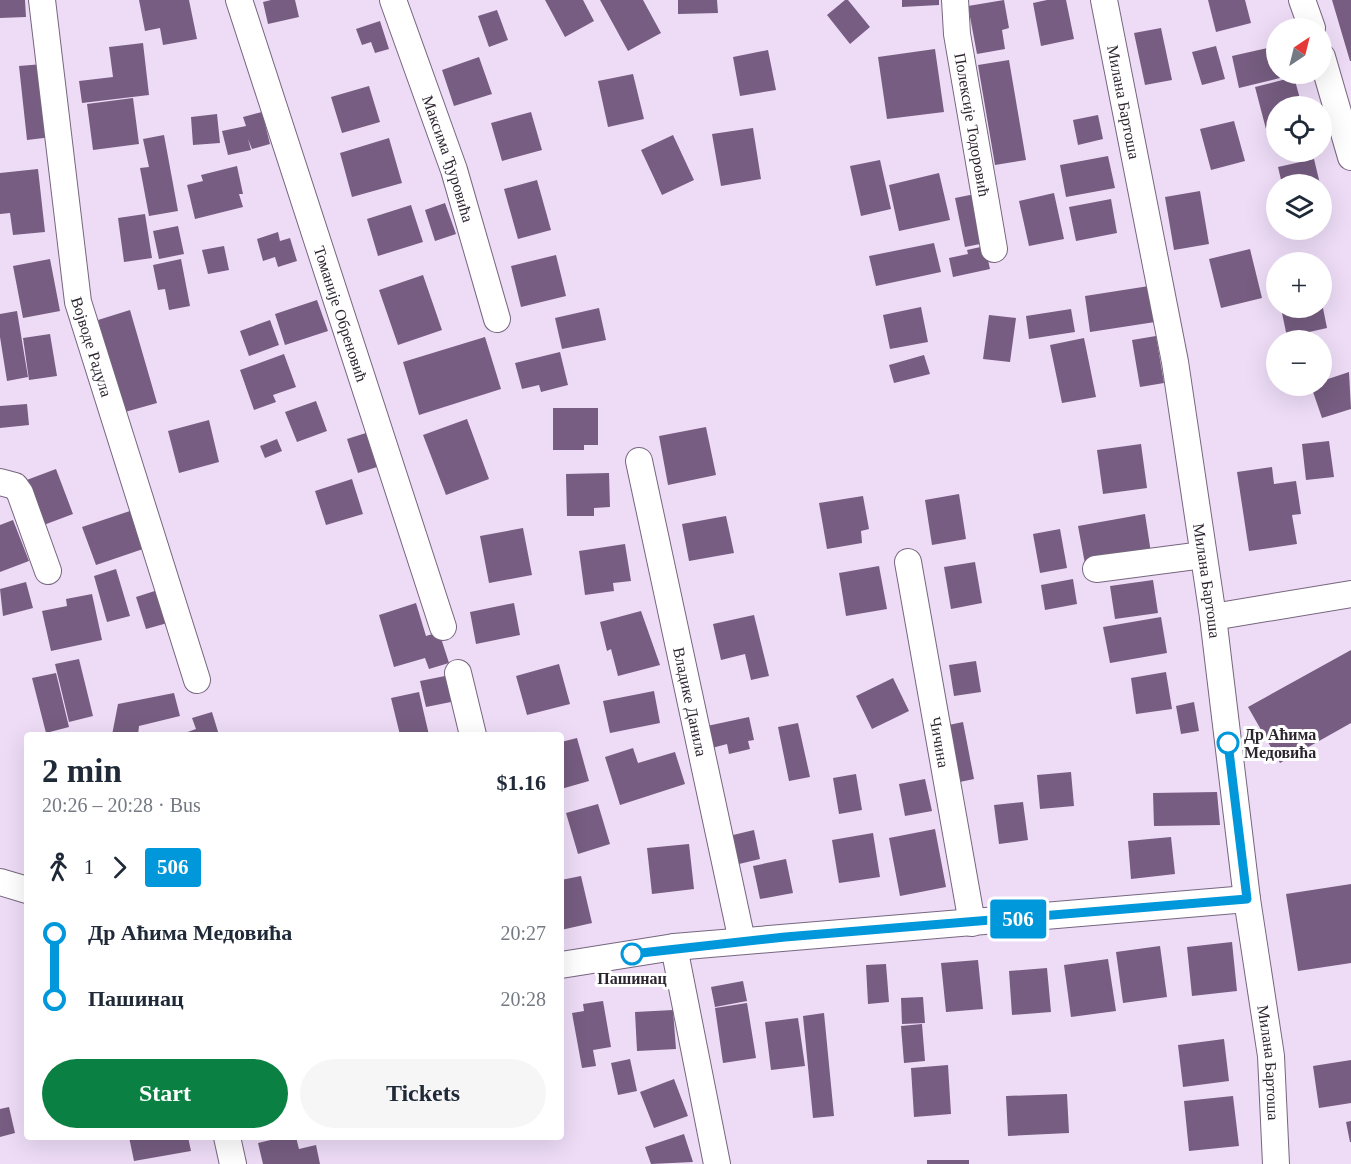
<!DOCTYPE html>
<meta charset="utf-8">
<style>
:root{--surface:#fff;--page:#f6f6f7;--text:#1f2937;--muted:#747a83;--accent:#0b8043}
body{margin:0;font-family:"Times New Roman",serif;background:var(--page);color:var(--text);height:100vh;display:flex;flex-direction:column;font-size:22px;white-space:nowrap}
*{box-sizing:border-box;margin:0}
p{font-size:20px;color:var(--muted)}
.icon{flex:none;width:33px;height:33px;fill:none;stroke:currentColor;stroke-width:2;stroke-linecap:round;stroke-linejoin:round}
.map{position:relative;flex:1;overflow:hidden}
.side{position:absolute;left:24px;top:732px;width:540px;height:408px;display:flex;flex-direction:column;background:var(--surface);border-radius:6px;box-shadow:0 6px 24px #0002}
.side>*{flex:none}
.badge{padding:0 12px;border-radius:4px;font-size:21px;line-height:39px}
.needle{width:39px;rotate:35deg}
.controls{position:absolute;left:1266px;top:18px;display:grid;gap:12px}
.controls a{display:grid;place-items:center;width:66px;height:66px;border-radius:50%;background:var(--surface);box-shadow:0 6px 24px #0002;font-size:30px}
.map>.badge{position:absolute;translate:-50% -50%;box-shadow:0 0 0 3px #fff}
.legs{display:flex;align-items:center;gap:9px;height:66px;padding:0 18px;font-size:20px}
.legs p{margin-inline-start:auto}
.headline{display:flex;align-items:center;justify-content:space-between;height:102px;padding:0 18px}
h1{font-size:33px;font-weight:700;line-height:45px}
.primary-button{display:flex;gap:12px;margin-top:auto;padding:12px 18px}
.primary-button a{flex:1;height:69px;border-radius:36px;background:var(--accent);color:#fff;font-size:24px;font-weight:700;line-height:69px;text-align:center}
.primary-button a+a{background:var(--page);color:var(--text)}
ul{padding:0 18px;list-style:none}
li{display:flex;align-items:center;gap:21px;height:66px;font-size:22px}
li i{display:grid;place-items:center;width:9px;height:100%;margin:0 8px;background:currentColor}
li i::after{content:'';width:15px;height:15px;margin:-8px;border:4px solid;border-radius:50%;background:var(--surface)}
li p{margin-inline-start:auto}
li:first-child i{background:linear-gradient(#0000 50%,currentColor 0)}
li:last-child i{background:linear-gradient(currentColor 50%,#0000 0)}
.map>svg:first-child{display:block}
</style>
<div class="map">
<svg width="1351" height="1164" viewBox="0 0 1351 1164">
<rect width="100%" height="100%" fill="#eedcf7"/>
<path fill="#765d81" d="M0,0h25l1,17 -26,1z
M139,0h50l8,39 -34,6 -3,-17 -15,3z
M271,0h24l4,17 -31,7 -5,-22z
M545,0h38l11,21 -29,16z
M600,0h43l18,33 -33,18z
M678,0h39l1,13 -40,1z
M845,0h3l22,27 -20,17 -23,-29z
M902,0h37v5l-37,2z
M1004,0l5,28 -7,2 3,19 -28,5 -9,-48z
M1047,0h19l8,39 -33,7 -8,-43z
M1208,0h37l6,23 -35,9z
M1332,0h19v61h-1z
M497,10l11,30 -19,7 -11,-31z
M380,21l9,28 -14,4 -4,-11 -9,3 -6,-16z
M1161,28l11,52 -27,5 -11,-52z
M143,43l6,52 -67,8 -3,-22 34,-4 -4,-30z
M1216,46l9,33 -23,6 -10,-33z
M1276,46v28h20l-57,14 -7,-32z
M935,49l9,63 -57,7 -9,-62z
M768,50l8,40 -36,6 -7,-39z
M479,57l13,37 -38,12 -12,-36z
M1009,60l17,100 -31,5 -17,-100z
M43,64l9,73 -25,3 -8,-74z
M633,74l11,45 -36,8 -10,-46z
M1294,77l8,29h-26v25l-9,2 -12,-46z
M369,86l11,36 -38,11 -11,-36z
M133,98l6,46 -46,6 -6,-46z
M262,112l8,32 -18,5 -4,-10 3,11 -23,5 -6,-24 24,-5 -3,-9z
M531,112l11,38 -40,11 -11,-38z
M217,114l3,29 -27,2 -2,-28z
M1098,115l5,24 -25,6 -5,-25z
M1234,121l11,40 -34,9 -11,-41z
M753,128l8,51 -40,7 -9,-52z
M164,135l14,76 -29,5 -9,-48 9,-1 -6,-28z
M673,135l21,45 -32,15 -21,-45z
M389,138l13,45 -50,14 -12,-44z
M1108,156l7,32 -49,9 -6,-32z
M1314,159l6,25h-38l-4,-17z
M880,160l11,49 -30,7 -11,-50z
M237,166l6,28h-4l4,13 -48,12 -8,-34 16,-4 -2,-6z
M38,169l7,63 -32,3 -3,-22 -10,1v-41z
M939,173l11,47 -51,11 -10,-46z
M537,180l14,50 -33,9 -14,-50z
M1200,191l9,53 -35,6 -9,-53z
M1054,193l10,46 -35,7 -10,-45z
M975,194l10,49 -20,4 -10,-49z
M1111,199l6,34 -41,8 -7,-34z
M445,203l11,31 -21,7 -10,-31z
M411,205l12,37 -45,14 -11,-37z
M145,214l7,44 -28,4 -6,-44z
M178,226l6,28 -25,5 -6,-28z
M278,232l2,9 10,-3 7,23 -19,6 -3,-10 -12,4 -6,-22z
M934,243l7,29 -65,14 -7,-30z
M224,246l5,24 -21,4 -6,-24z
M985,246l5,23 -37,8 -4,-19 19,-4 -1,-4z
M1250,249l12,49 -41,10 -12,-49z
M556,255l10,41 -45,11 -10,-41z
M50,259l10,52 -37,7 -10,-52z
M181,259l9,47 -21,4 -4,-21 -7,1 -5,-25z
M1276,268v18l-4,-17z
M423,275l19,55 -44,15 -19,-55z
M1149,286l6,36 -65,10 -5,-36z
M317,300l11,31 -43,14 -10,-31z
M921,307l7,35 -38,7 -7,-34z
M599,308l7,32 -44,9 -7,-31z
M1281,308h42l4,20 -40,9z
M1071,309l4,23 -46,7 -3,-23z
M130,310l27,93 -32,9 -27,-92z
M17,311l11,66 -21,4 -7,-44v-23z
M989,315l27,3 -6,44 -27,-3z
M270,320l9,25 -30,11 -9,-25z
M50,334l7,42 -28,4 -6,-42z
M1156,336l8,47 -24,4 -8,-47z
M485,337l16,52 -82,26 -16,-53z
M1084,338l12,59 -34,6 -12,-58z
M560,352l8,33 -27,7 -2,-7 -17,4 -7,-26z
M284,354l12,33 -23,8 3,7 -22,8 -14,-40z
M924,355l6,19 -36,9 -5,-18z
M1349,372l2,37 -29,9 -11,-32h11v-5z
M316,401l11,30 -30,11 -12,-30z
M27,404l2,21 -29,3v-22z
M553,408h45v37h-14v5h-31z
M467,419l22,60 -43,16 -23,-60z
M209,420l10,42 -40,11 -11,-42z
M706,427l10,48 -48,10 -9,-49z
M366,433l11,34 -19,6 -11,-34z
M277,439l5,12 -17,7 -5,-12z
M1329,441l5,36 -28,3 -4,-36z
M1141,444l6,44 -44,6 -6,-44z
M1272,467l2,17 22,-3 5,33 -9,1 5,29 -48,7 -12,-79z
M56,469l17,45 -32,12 -17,-45z
M609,473l1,34 -16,1v8h-27l-1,-42z
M352,479l11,35 -37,11 -11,-34z
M959,494l7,45 -34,6 -7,-45z
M863,496l6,33 -8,2 1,12 -35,6 -8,-46z
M133,510l13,38 -50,17 -14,-38z
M1145,514l6,39 -66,11 -7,-38z
M726,516l8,37 -45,8 -7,-37z
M13,520l16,41 -29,11v-47z
M523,528l9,47 -43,8 -9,-47z
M1060,529l7,39 -27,5 -7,-39z
M625,544l6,37 -18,2 1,8 -29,4 -6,-44z
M975,562l7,41 -31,6 -7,-42z
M879,566l8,43 -41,7 -7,-43z
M116,569l14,47 -23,6 -13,-46z
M1073,579l4,25 -32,6 -4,-25z
M1153,580l5,33 -43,6 -5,-33z
M26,582l7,26 -30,8 -3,-27z
M161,589l10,33 -25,7 -10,-32z
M92,594l10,46 -51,11 -9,-40 25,-5 -1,-7z
M416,603l10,33 13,-4 10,31 -20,6 -4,-11 -31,9 -15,-52z
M514,603l6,32 -44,9 -6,-32z
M641,611l19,54 -42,11 -7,-27 -4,2 -7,-29z
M754,615l15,61 -18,4 -6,-26 -24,6 -8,-36z
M1161,617l6,36 -57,10 -7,-36z
M1351,650v73l-71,40 -32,-56z
M79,659l14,57 -24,6 -14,-58z
M976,661l5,31 -27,4 -5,-31z
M559,664l11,40 -43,11 -11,-39z
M1166,672l6,37 -36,5 -5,-36z
M56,673l13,54 -23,6 -14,-55z
M450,675l6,26 -30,6 -6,-26z
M893,678l16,33 -37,18 -16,-33z
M654,691l6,32 -50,10 -7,-32z
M419,692l10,43h-29l-9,-37z
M174,693l6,23 -41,10 -1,9h-26l6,-31z
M1194,702l5,29 -18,3 -5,-28z
M212,712l7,23h-40l17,-6 -4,-11z
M749,717l5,23 -6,1 2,8 -21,5 -2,-10 -15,4 -5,-22z
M963,722l11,57 -19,4 -11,-57z
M798,723l12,54 -21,4 -11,-54z
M577,738l12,43 -28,8v-47z
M633,748l5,15 37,-11 10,32 -65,21 -15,-48z
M1071,772l3,34 -34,3 -3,-34z
M856,774l6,36 -23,4 -6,-36z
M925,779l7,32 -27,5 -6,-32z
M1217,792l3,33 -66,1 -1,-33z
M1023,802l5,38 -29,4 -5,-39z
M598,804l12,40 -32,10 -12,-41z
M935,829l11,58 -46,9 -11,-58z
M754,830l6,29 -21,5 -6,-29z
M873,833l7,44 -41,6 -7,-43z
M1171,837l4,37 -44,5 -3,-38z
M689,844l5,45 -42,5 -5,-46z
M786,859l7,34 -33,6 -7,-33z
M581,876l11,47 -31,7v-50z
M1351,884v79l-53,8 -12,-77z
M1232,942l5,49 -45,5 -5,-49z
M1160,946l7,51 -44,6 -7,-51z
M1108,959l8,52 -45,6 -7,-52z
M978,960l5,49 -37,3 -5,-49z
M886,964l3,38 -21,2 -2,-39z
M1047,968l4,44 -39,3 -3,-44z
M743,981l4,20 -32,6 -4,-20z
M923,997l2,26 -23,1 -1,-26z
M603,1001l8,46 -18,3 3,16 -14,2 -10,-55 12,-2 -1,-7z
M747,1003l9,55 -33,5 -8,-55z
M673,1010l3,39 -39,2 -2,-39z
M824,1013l10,103 -21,2 -10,-102z
M798,1018l7,48 -34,4 -6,-48z
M922,1024l3,37 -21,2 -3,-37z
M1224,1039l5,42 -46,6 -5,-42z
M630,1059l7,32 -19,4 -7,-32z
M1351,1060v43l-32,5 -6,-42z
M948,1065l3,49 -37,3 -3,-49z
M674,1079l14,37 -34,12 -14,-36z
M1067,1094l2,39 -61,3 -2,-40z
M1233,1096l6,50 -50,5 -5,-50z
M9,1107l6,26 -15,4v-28z
M1351,1121v21h-1l-4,-20z
M684,1134l9,28 -42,2 -6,-17z
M129,1137h59l3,14 -57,10z
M283,1137h13l3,12 17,-4 4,19h-57l-5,-21z
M927,1160h42v4h-42z"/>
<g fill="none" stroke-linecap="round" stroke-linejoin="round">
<defs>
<g id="minor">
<path id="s1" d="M42,0l36,302 119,378"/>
<path id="s2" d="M239,0l204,627"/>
<path id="s3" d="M393,0l61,170 43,149"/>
<path id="s4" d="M955,0l2,34 37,215"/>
<path id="s5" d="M1104,0l71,362 38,255 34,282 24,157 5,108"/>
<path d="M1302,0l10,28"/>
<path d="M1322,57l29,100"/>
<path id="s6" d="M639,461l103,480"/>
<path d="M0,482l15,4 5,7 28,78"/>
<path id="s7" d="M908,562l64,361"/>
<path d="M1096,569l107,-14"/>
<path d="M1213,617l138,-23"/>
<path d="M458,673l15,62"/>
<path d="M0,882l27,8"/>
<path d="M674,947l43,217"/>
<path d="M561,965l113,-18 573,-48"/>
<path d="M227,1137l6,27"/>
</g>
</defs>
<use href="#minor" stroke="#76667e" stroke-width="28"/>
<use href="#minor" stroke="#fff" stroke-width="26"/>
</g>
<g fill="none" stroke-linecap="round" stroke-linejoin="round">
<defs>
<path id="line-1" d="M632,954l153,-17 462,-38 -19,-156"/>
</defs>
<use href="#line-1" stroke="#fff" stroke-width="14"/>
<use href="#line-1" stroke="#0098da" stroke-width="9"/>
</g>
<g fill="#fff" stroke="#0098da" stroke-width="3">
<circle cx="1228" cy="743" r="10"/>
<circle cx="632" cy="954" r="10"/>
</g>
<g text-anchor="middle" stroke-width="6" stroke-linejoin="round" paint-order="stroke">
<g font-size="16" fill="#2c252f" stroke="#fff">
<text dy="6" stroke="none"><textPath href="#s5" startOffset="104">Милана Бартоша</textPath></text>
<text dy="6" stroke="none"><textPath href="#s4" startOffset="126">Полексије Тодоровић</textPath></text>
<text dy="6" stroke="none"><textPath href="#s3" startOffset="168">Максима Ђуровића</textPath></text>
<text dy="6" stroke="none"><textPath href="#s2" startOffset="330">Томаније Обреновић</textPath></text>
<text dy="6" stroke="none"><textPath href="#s1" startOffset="351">Војводе Радула</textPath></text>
<text dy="6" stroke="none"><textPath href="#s5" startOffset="590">Милана Бартоша</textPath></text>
<text dy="6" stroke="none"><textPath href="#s6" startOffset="246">Владике Данила</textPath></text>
<text dy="6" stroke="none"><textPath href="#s7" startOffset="183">Чичина</textPath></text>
<text dy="6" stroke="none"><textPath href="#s5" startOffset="1076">Милана Бартоша</textPath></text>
</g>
<g font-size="16" font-weight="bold" fill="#2c252f" stroke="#fff" text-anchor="start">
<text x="1244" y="740">Др Аћима<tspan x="1244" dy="18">Медовића</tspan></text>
<text x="632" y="984" text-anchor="middle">Пашинац</text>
</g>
</g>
</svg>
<div class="controls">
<a><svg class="needle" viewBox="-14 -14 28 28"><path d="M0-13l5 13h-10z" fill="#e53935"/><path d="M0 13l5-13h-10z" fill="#747a83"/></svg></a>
<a><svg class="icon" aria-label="locate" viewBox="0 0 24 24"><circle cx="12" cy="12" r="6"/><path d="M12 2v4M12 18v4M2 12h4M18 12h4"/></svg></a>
<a><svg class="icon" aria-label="layers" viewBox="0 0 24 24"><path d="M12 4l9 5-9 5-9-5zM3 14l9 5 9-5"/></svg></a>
<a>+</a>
<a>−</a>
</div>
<b class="badge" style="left:1018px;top:919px;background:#0098da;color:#fff">506</b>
<section class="side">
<div class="headline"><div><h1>2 min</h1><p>20:26 – 20:28 · Bus</p></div><b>$1.16</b></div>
<div class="legs"><svg class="icon" aria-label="walk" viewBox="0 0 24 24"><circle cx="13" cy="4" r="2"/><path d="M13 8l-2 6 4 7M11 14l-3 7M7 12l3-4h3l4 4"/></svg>1<svg class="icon" aria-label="forward" viewBox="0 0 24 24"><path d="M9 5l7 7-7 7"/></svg><b class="badge" style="background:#0098da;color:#fff">506</b></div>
<ul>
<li><i style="color:#0098da"></i><b>Др Аћима Медовића</b><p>20:27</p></li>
<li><i style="color:#0098da"></i><b>Пашинац</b><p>20:28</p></li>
</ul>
<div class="primary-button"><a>Start</a><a>Tickets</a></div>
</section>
</div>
